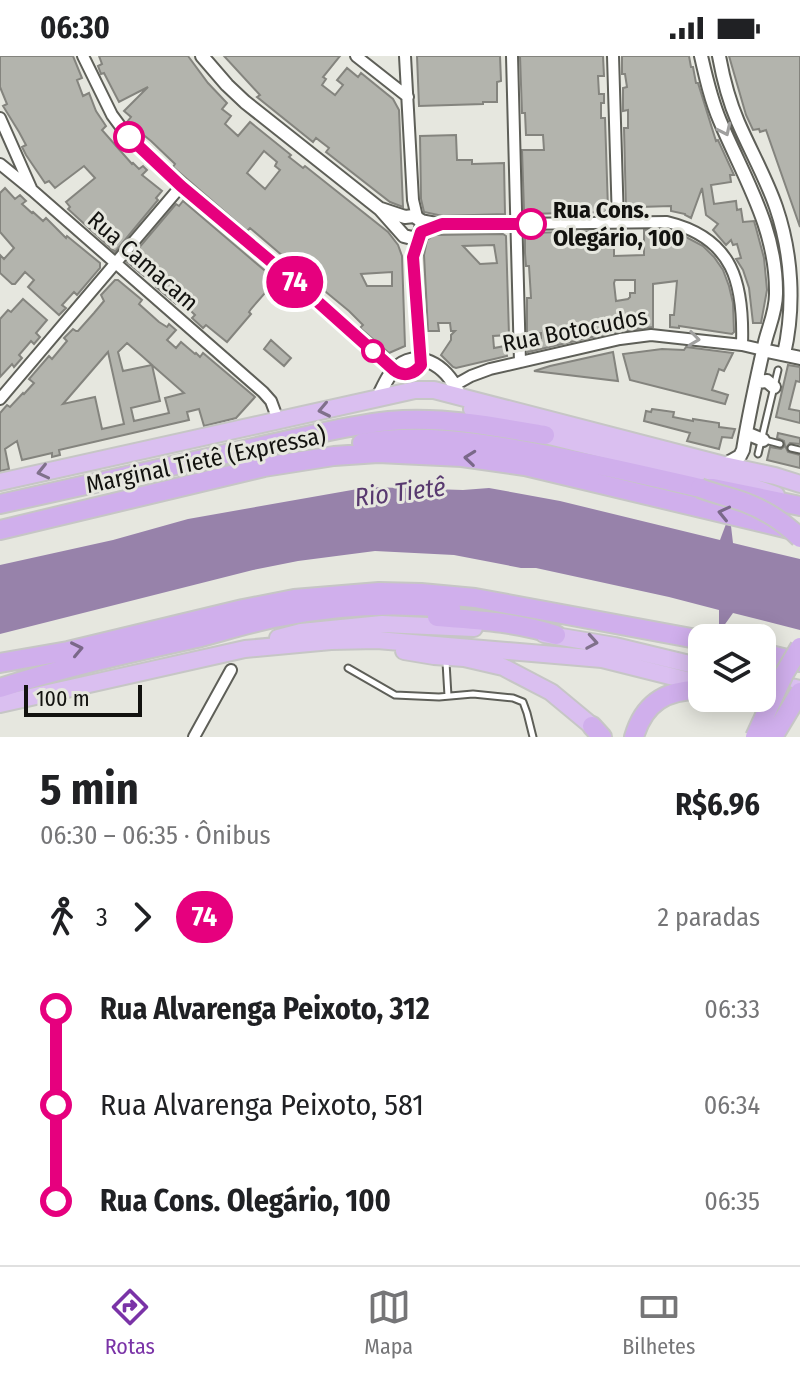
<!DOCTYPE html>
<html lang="pt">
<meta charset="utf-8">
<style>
:root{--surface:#fff;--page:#f2f2f2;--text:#202124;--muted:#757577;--line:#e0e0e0;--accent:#7a33a7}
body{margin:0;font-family:"Fira Sans Condensed",sans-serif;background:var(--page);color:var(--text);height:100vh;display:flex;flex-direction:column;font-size:30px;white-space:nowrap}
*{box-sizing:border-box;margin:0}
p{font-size:26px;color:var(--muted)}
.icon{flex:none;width:44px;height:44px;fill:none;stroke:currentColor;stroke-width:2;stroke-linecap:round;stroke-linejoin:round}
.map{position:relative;height:681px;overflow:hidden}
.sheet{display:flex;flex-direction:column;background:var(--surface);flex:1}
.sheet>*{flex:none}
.badge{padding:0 16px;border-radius:26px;font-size:28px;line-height:52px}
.controls{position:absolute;left:688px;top:568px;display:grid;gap:16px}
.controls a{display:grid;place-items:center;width:88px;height:88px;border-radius:16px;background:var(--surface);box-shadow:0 4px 20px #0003;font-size:40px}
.scale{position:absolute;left:24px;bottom:20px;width:118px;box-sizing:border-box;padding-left:8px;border:4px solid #12120f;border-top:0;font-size:22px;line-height:28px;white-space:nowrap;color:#12120f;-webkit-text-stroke:6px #e6e7df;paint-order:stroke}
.map>.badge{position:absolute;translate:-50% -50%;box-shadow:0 0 0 4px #fff}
.legs{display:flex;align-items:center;gap:12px;height:88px;padding:0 40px;font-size:26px}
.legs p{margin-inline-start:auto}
.headline{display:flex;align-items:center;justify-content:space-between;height:136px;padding:0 40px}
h1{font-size:44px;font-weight:700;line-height:60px}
ul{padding:0 40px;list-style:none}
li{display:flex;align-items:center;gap:28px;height:96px;font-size:30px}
li i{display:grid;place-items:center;width:12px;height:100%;margin:0 10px;background:currentColor}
li i::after{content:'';width:20px;height:20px;margin:-10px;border:6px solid;border-radius:50%;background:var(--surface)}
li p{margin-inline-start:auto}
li:first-child i{background:linear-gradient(#0000 50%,currentColor 0)}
li:last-child i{background:linear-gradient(currentColor 50%,#0000 0)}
.status{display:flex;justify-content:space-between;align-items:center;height:56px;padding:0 40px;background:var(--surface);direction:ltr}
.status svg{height:22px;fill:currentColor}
.tabs{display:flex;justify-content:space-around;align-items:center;height:112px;border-top:2px solid var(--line);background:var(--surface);font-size:22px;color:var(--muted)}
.tabs a{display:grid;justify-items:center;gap:4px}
.tabs .active{color:var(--accent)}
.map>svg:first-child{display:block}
</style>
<div class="status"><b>06:30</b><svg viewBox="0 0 49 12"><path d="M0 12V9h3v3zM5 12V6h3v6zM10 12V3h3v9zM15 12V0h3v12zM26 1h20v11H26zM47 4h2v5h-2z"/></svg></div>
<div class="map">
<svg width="800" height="681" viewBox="0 0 800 681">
<rect width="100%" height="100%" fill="#e6e7df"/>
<path fill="#9782aa" d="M369,431l94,3 26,-2 71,13 160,39 6,-16 5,2 2,17 67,16v71l-67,-17 -10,14 -4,-1v-16l-50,-13 -133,-29h-15l-67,-13 -79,-4 -77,10 -45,9 -253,64v-69l113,-25 75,-21z"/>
<path fill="#b3b4ad" stroke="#84847e" stroke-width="2" fill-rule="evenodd" d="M0,0h73l9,22 -5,2 6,16 6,-3 7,18 10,15 -4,4 30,34 1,-1 6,6 4,-3 4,4 -5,5 20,16 -6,7 2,2 -43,52 -47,-43 2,-2 -4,-5 29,-24 -11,-12 -29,22 -6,-7 -4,2 -19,-28 -4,-8 4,-2 -7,-13 -16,-26 4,-2 -7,-17z
M99,0h89l20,27 19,20 -5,6 9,7 -6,8 13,12 12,-14 41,33 -2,2 14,11 2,-2 83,66 10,13 4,11 3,90 -16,7 -29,-25 3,-3 -14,-14 -34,-28 1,-1 -10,-9 -1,1 -8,-6 2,-1 -4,-5 -9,-8 -2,3 -34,-29 -3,3 -74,-64 2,-3 -24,-23 -10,-8 -2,3 -12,-14 4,-5 -7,-6 24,-24 -29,15 -15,-29 -3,1 -3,-8 4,-2zM264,95l13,11 -2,4 5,4 -15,19 -18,-16zM392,216v14h-25l-6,-12z
M224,0h116l-17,21 3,2 -4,6 9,7 4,3 8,-10 -6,-5 10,-12 11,9 3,-4 32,26 6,11 4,97 -13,-5 -64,-50 3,-4 -13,-10 -3,4 -56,-45 3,-2z
M417,0h83l1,25 -4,1v20h-14v2l-64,2z
M520,0h83l1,20h-6l1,18h5v9h-3v15h4l3,91 -3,3 -78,2 -3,-3 -2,-61h22l-1,-15h-17l-1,-22h-3z
M622,0h67l2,11h2l3,16h2l18,58 2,-1 16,35h-4l1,7 -20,3 3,19 22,-3 1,9 4,-1 2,13 11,-1 2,7 8,30 3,32 -6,33h-8l-4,-35 -6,-18 -7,-11 5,-1 -4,-14 -4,1 -2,-5 -5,5 -13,-15 5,-6 -12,-9 -4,-27 -11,30 -6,-3v-1l-14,-3v-5l-32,1v4l-13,-1 -2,-82h4v-18l-5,1v-23l4,-1 -2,-13h-3z
M729,0h71v171l-34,-97 -6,2 -1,-3 -6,1 -7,-15z
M456,79l1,25h15v4l32,-1 1,51 -62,2 -19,-4 -3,-13 -1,-63z
M5,132l10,11 5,-4 6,6 -4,3 10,9 1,-1 10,9 3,-3 20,20 1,-2 33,27v5l-23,27 -3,-3 -12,13 4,3 -7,7 -31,-28 6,-7 -9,-8 -10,12h-3l-12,-11v-18l4,4 10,-11 -14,-16v-39z
M183,145l87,74 -3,4 5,6 -21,24 -2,3 2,2 -24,28 -21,-17 -3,3 -11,-10 3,-3 -15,-15 -4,4 -20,-17 4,-4 -13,-11 -3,4 -17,-14 49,-58 3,2z
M644,174h22l20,7 17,9 11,11 9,13 6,16 4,17 1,29 -2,2 -53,-8v2l-9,-1v-12h4l3,-34 -24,3v43l-35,4 -90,21 -1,-11 14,-3v-5l-14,1v-36h4l-2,-32h-3l-1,-13v-17l3,-3 71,-2v4h15v21l30,-1zM615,224h20v13h-5v4l-2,2 -12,2 -2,-18z
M503,178l3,2 3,99 -16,1 1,12 11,-2 2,10 -51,12 -3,-1 -12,-12 10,-15v-5l4,-4h-4l-1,-8h-12l1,8h-11l-4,-76 3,-15 7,-5zM494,189l3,18 -17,1 -17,-18z
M115,224h3l24,20 -3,4 20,18 8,5 2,-3 7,6 -9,10 9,8 5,-6 14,12 1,-1 4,4 3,-4 52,44 -19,21 -32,8 -5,-17 -12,3 2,8 -130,30 1,5 -8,2v-4l-30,7 -5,-19 -12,8 4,20 -9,2v-58l7,-8 3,2 13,-14 1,1 10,-11 -5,-4 20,-23 3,3 15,-18 -3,-3 9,-9 3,2h2l16,-18 10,-12 -3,-6zM127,287l15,13 10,9 -29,6 -5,-19zM108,296l16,72 -22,5 -7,-32 -32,7zM152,309l32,28 -19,5 4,15 -35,8 -3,-13 29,-7z
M23,243l24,21 -11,13 4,4 -6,7 -3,-3 -12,14 3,3 -8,9 -2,-3 -12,13v-58l8,-9 3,2z
M271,284l20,18 -7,8 -20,-17z
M686,291l47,6 -9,18 -5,-2 -7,21 16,5 -3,9 -95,-24 -7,-26 39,-5 22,1z
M613,296l5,29 -84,-10 16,-5z
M788,309l12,2v15l-4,-1 -7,28 11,2v12l-24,-6z
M652,353l22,3 -1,5 20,4v-2l26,4v4l16,2 -3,9 -10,-1 -3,12 -32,-8 3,-8 -46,-12 2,-10 5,1z
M778,377l22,5v6l-10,-1 -4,5 2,4 12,3v13l-33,-8 3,-13 11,2 4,-3 -1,-5 -7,-3z"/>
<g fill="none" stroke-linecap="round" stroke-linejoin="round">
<defs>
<path id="service" d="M765,384l15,4
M791,392l9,2
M758,398l20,-84
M446,606l2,34
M348,612l47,27 44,2 34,-3 40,4 10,4 4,11 6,24"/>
<path id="minor" d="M83,0l29,59 20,27 262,228
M356,0l52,41
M405,0l8,144 4,17
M512,0l8,306
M613,0l5,166
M0,62l31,70
M0,108l32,26 231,202 8,9 7,19
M420,164l22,4h74l151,-2c67,16 77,62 75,123
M455,329l16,-9 19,-7 130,-30 31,-4 91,10 21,5
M0,343l181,-213
M194,681l37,-67"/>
<path id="tertiary" d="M202,0l25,29 18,17 135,107 24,27 8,2 7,-3
M701,0c5,22 10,44 19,65 24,57 57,108 56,173 0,17 -7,32 -11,48 -8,35 -16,71 -22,108l-3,6 -16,9
M719,0c4,22 10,45 19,66 12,28 28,56 38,85 16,47 19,99 8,147
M381,153l24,8 9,-1 6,4 2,5 -9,32 8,108c-7,10 -18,12 -27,5
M763,294l37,8
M756,326l11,-1 7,6
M377,343c6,-11 11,-26 21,-33 24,-19 53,5 61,29
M746,377l17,7"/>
<path id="trunk" d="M472,353l73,26 199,49 32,11
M0,426l415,-92h19l290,75 51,11 25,8
M544,578l71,12 87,21
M278,582l23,-6 81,-8 92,4
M404,595l30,5 30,2 39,9 48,25 41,34
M762,625l38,8
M0,648l245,-55 86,-8 46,-1 225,19 100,25"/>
<path id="motorway" d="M362,387c56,-10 115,-1 170,9 57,10 112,23 168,36h13l87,18
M0,448l329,-73c24,-5 49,-10 74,-11 48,-2 95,7 142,15
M0,474l264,-63 70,-11 44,-3 84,4 63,9 264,63
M437,561c40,3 80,5 119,18
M762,597l38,9
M0,607l68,-12 175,-42 51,-10 85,-7 42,1 54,5 227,42
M0,632c65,-21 130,-35 197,-50 27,-7 55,-16 83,-21 56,-12 114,-14 171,-9
M592,670l10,11
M634,681c10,-35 33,-48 68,-47"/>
</defs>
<use href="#service" stroke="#5e5f58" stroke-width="9"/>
<use href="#minor" stroke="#5e5f58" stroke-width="14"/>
<use href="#tertiary" stroke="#5e5f58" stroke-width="16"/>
<use href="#trunk" stroke="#c6c6c5" stroke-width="20"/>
<use href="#motorway" stroke="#c6c6c5" stroke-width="22"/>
<use href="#service" stroke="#fff" stroke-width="5"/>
<use href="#minor" stroke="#fff" stroke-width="10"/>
<use href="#tertiary" stroke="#fff" stroke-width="12"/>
<use href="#trunk" stroke="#dabff0" stroke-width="16"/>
<use href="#motorway" stroke="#d0afec" stroke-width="18"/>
<defs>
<path id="motorway-bridge" d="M700,432c15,6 30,9 44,14 21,8 40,20 56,36
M755,681l29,-63 16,-27
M773,681l27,-45"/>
</defs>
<use href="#motorway-bridge" stroke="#c6c6c5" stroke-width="22" stroke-linecap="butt"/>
<use href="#motorway-bridge" stroke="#d0afec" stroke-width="18"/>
</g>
<defs><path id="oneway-chevron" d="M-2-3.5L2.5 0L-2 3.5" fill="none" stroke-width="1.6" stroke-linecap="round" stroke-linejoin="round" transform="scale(2)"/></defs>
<g stroke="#a0a09f">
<use href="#oneway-chevron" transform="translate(725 74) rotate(65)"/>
<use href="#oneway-chevron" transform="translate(694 283) rotate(7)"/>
</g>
<g stroke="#80718b">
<use href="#oneway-chevron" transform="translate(324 354) rotate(168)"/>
<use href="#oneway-chevron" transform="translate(43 416) rotate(167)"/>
<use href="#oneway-chevron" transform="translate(592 586) rotate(10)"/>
</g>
<g stroke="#7a6889">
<use href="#oneway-chevron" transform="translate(470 402) rotate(-174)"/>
<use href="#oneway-chevron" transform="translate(724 457) rotate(-167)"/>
<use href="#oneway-chevron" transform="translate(77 593) rotate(-12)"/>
</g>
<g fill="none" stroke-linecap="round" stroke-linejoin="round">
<defs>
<path id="line-1" d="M129,81l52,49 118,99 95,85c9,7 20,5 27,-5l-8,-108 8,-25 21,-8h89"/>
</defs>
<use href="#line-1" stroke="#fff" stroke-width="18"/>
<use href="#line-1" stroke="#e6007e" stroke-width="12"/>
</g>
<g fill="#fff" stroke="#e6007e" stroke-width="4">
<circle cx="129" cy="81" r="14"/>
<circle cx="531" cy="168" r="14"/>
<circle cx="373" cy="295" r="10"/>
</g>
<g text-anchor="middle" stroke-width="6" stroke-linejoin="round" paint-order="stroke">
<g font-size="24" font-weight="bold" fill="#12120f" stroke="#e6e7df" text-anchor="start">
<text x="553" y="162">Rua Cons.<tspan x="553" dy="28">Olegário, 100</tspan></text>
</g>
<g font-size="24" fill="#12120f" stroke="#e6e7df">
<text transform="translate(143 205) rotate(41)" y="8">Rua Camacam</text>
<text transform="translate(575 274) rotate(-11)" y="8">Rua Botocudos</text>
<text transform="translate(206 404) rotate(-12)" y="8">Marginal Tietê (Expressa)</text>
</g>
<g font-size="26" font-style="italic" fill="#58396f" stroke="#e6e7df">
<text transform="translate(400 436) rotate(-7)" y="9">Rio Tietê</text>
</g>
</g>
</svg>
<div class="controls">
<a><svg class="icon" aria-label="layers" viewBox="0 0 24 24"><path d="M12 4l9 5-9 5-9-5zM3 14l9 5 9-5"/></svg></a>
</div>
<div class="scale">100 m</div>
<b class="badge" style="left:295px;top:226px;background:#e6007e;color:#fff">74</b>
</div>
<section class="sheet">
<div class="headline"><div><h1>5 min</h1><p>06:30 – 06:35 · Ônibus</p></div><b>R$6.96</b></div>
<div class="legs"><svg class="icon" aria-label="walk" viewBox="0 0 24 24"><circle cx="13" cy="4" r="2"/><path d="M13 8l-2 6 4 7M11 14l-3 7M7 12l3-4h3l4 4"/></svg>3<svg class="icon" aria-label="forward" viewBox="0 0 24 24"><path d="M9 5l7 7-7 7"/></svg><b class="badge" style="background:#e6007e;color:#fff">74</b><p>2 paradas</p></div>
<ul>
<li><i style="color:#e6007e"></i><b>Rua Alvarenga Peixoto, 312</b><p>06:33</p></li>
<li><i style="color:#e6007e"></i><span>Rua Alvarenga Peixoto, 581</span><p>06:34</p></li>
<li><i style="color:#e6007e"></i><b>Rua Cons. Olegário, 100</b><p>06:35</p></li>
</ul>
</section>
<nav class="tabs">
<a class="active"><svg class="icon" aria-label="directions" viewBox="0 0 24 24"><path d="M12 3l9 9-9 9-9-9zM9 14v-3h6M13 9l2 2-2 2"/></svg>Rotas</a>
<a><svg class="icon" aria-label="map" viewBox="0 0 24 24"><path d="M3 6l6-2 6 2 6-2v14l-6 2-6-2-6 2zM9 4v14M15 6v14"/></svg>Mapa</a>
<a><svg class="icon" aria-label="tickets" viewBox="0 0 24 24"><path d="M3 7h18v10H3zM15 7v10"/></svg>Bilhetes</a>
</nav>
